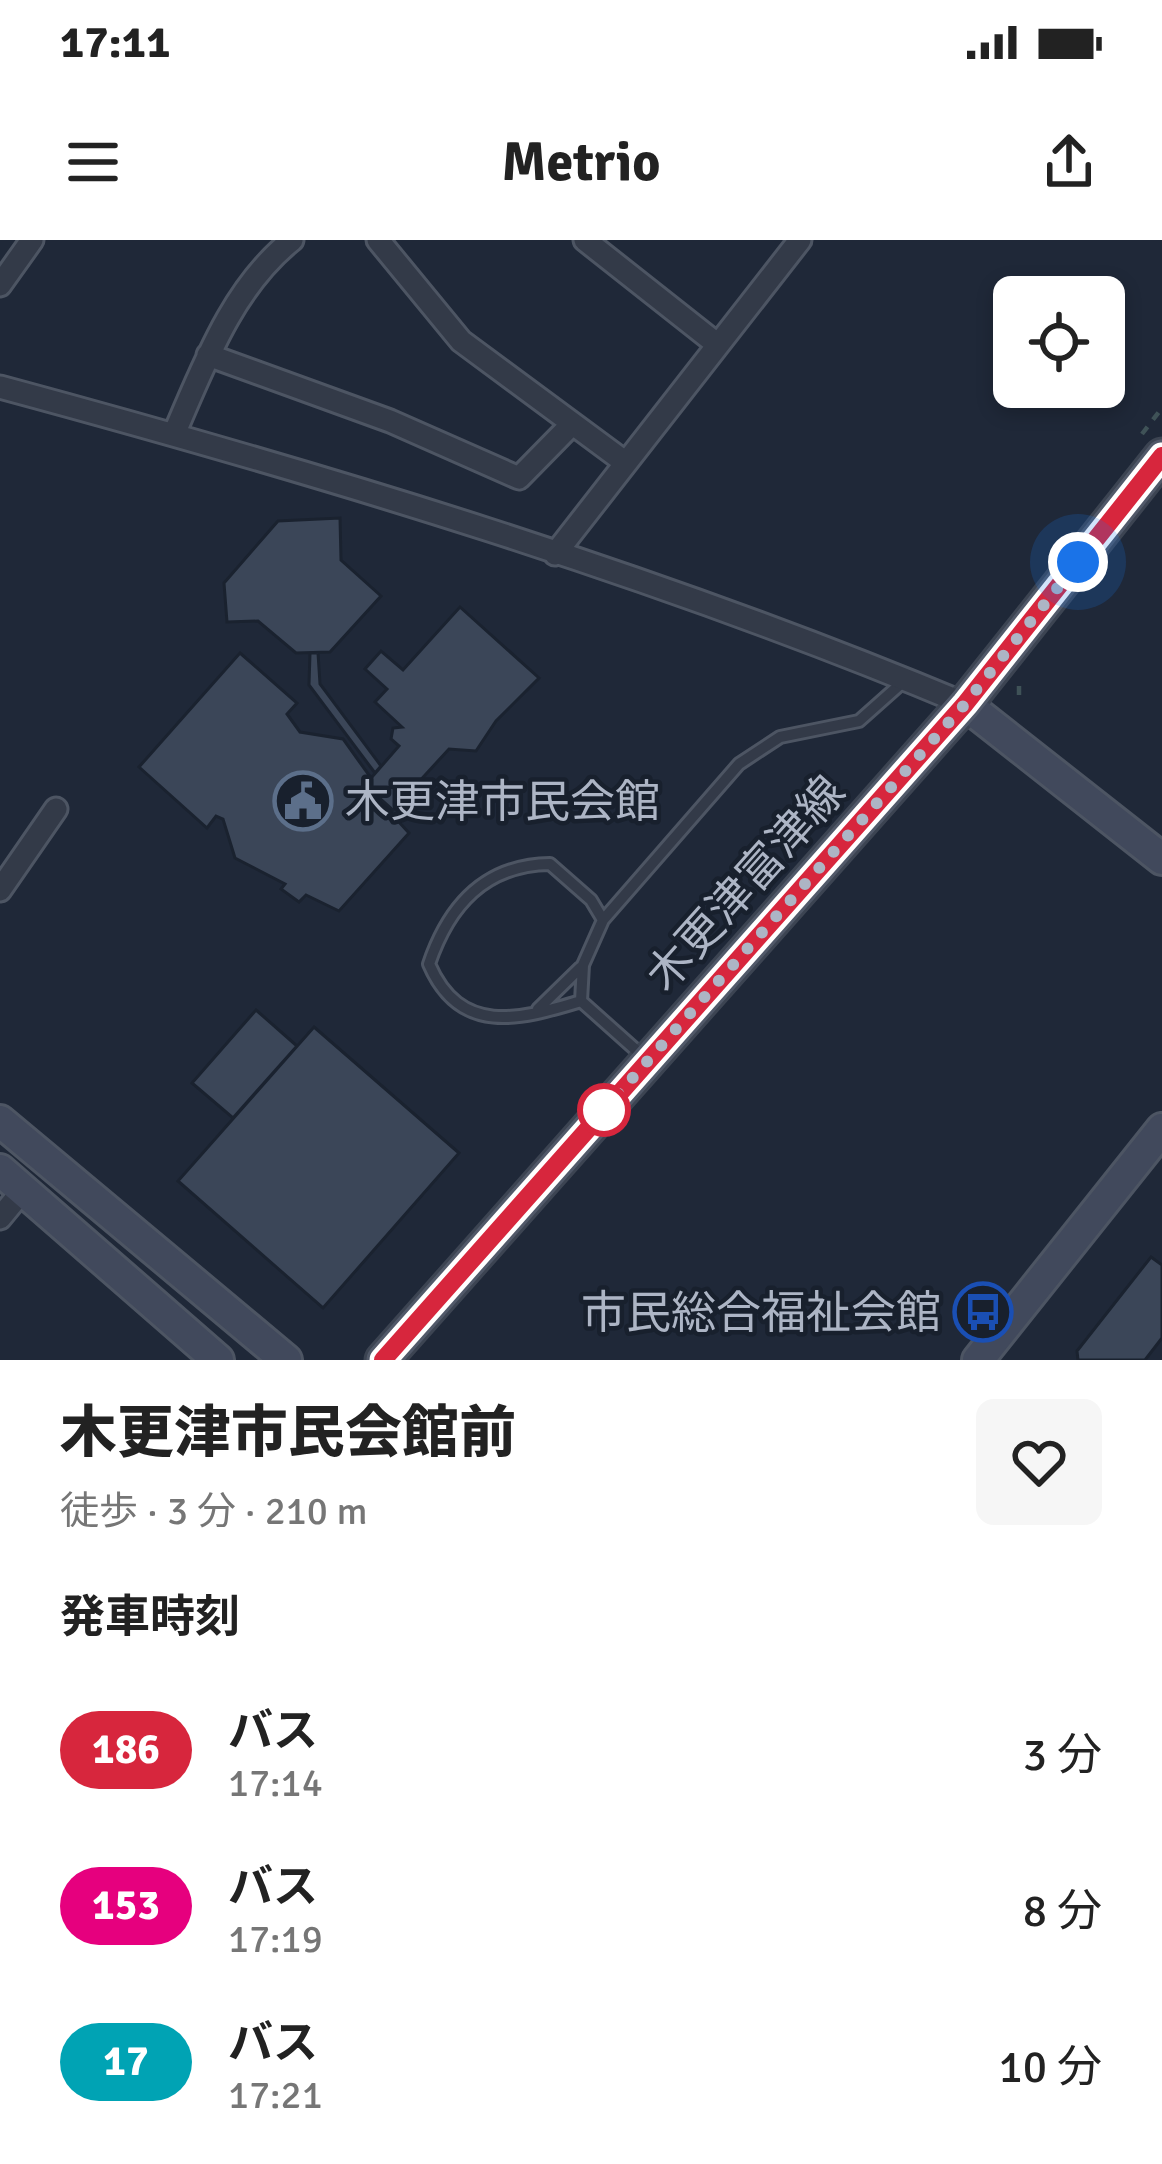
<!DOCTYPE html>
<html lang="ja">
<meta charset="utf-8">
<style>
:root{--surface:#fff;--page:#f6f6f6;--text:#222;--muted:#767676}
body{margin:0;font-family:Signika,"Noto Sans JP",sans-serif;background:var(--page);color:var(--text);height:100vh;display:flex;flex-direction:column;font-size:45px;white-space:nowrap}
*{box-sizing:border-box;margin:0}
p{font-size:39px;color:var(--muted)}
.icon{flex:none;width:66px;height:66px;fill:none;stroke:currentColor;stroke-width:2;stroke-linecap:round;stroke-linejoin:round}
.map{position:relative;height:1120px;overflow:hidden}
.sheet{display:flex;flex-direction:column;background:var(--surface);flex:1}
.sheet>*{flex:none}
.badge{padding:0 24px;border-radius:39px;font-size:42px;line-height:78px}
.fabs{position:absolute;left:993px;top:36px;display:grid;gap:24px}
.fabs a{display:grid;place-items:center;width:132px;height:132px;border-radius:18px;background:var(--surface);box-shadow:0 6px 18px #0003;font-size:60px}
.you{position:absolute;width:60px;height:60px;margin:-30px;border:9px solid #fff;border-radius:50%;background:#1a73e8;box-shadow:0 0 0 18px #1a73e833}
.map>.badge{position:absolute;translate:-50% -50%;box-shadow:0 0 0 6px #fff}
h2{padding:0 60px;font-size:45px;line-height:108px}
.round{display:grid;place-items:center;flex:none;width:126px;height:126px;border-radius:18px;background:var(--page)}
.head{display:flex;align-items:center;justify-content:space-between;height:204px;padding:0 60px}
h1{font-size:57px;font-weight:800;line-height:90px}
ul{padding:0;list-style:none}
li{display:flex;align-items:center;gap:36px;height:156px;padding:0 60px}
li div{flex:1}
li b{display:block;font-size:45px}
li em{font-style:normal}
li .badge{min-width:132px;font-weight:700;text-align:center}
.status{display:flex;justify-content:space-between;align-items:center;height:84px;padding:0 60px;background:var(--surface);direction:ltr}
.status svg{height:33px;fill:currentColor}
header{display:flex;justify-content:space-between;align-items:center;height:156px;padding:0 60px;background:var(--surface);font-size:54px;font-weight:800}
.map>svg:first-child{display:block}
</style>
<div class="status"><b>17:11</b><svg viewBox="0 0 49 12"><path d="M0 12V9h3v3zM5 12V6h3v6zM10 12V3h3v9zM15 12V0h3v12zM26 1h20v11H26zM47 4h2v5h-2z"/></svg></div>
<header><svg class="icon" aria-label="menu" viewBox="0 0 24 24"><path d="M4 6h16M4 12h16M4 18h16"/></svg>Metrio<svg class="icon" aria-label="share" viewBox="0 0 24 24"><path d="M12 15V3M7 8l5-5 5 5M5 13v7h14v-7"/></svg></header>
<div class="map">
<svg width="1162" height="1120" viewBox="0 0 1162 1120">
<rect width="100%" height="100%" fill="#1f2838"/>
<path fill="#3b4658" stroke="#1a222f" stroke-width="3" d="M340,278l1,42 40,36 -51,56 -34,1 -38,-32 -31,1 -3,-39 54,-62z
M460,367l79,71 -43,43 -20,30 -27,-2 -56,61 -28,-25 34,-39 -8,-7 2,-11 9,-1 -27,-25 12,-13 -22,-20 16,-18 22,19z
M240,413l57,50 -10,11 13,18 43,7 28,39 -6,7 44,48 -70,78 -33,-16 -7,7 -18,-13 4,-5 -50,-26 -12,-39 -7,-3 -9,12 -68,-61z
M310,413h8l2,31 61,82 -6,7 -66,-88z
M256,770l41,36 -64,72 -41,-35z
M314,787l145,126 -136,155 -145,-127z
M1151,1017l11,8v73l-17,22h-67l-1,-9z"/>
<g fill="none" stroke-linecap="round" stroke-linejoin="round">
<defs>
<path id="lane" d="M581,761c-62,19 -121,35 -152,-37 20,-59 56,-99 121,-100l41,36 12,20
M538,769l42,-41
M646,819l-65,-58 2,-36 20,-45 136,-156 41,-27 79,-16 45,-40"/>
<path id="street" d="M378,0l83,101 165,122
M585,0l133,105
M0,45l32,-45
M208,115l182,66 129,57 53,-54
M0,147c326,88 654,187 965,317
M174,194c30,-69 58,-146 118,-194
M555,314l245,-314
M0,650l56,-81
M0,978l23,-28"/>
<path id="secondary" d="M965,464l197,155
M0,881l286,239
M0,930l218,190
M978,1120l184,-231"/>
<path id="primary" d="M383,1120l582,-656 197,-248"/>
</defs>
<use href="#lane" stroke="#4d5563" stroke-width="16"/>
<use href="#street" stroke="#4d5563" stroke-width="27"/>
<use href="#secondary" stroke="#4d5563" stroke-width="36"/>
<use href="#primary" stroke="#3c4452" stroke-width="39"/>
<path stroke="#3f5257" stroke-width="4.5" stroke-dasharray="9 9" stroke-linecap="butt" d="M1142,194l20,-26
M1019,455v-14"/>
<use href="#lane" stroke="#333a48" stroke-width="10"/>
<use href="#street" stroke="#333a48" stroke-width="21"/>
<use href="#secondary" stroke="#41495c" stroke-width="30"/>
<use href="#primary" stroke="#515969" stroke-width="33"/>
</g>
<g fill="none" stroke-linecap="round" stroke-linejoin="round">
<defs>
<path id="line" d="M383,1120l582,-656 197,-248"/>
</defs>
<use href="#line" stroke="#fff" stroke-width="27"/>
<use href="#line" stroke="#d7263d" stroke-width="18"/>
<path stroke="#adb5c5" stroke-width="12" stroke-dasharray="0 21.6" d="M604,870l361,-406 113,-142"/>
</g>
<defs>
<symbol id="civic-ring" viewBox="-11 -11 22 22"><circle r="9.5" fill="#18202d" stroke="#5c6f8a" stroke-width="1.5"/><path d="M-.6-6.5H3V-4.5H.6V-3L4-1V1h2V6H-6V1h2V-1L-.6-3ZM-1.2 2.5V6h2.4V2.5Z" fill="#5c6f8a"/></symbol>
<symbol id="bus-ring" viewBox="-11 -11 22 22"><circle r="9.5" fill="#18202d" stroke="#1a4fb4" stroke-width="1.5"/><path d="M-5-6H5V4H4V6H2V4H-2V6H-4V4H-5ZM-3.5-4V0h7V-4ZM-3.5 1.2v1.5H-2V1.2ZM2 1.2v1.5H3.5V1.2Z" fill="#1a4fb4"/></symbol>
</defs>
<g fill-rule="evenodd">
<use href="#civic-ring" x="270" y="528" width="66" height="66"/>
<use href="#bus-ring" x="950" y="1039" width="66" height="66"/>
</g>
<circle fill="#fff" stroke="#d7263d" stroke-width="6" cx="604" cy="870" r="24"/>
<g text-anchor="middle" stroke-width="9" stroke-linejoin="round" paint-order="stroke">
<g font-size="45" fill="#adb5c5" stroke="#18202d" text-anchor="start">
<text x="345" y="577">木更津市民会館</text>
<text x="941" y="1088" text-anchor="end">市民総合福祉会館</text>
</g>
<g font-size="45" fill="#adb5c5" stroke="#18202d">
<text transform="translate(745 643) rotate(-48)" y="16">木更津富津線</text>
</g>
</g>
</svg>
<div class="fabs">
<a><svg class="icon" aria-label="locate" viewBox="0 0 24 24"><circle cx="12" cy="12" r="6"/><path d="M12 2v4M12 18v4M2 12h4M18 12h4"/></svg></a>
</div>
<div class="you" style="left:1078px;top:322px"></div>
</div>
<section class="sheet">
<div class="head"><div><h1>木更津市民会館前</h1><p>徒歩 · 3 分 · 210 m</p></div><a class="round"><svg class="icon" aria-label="heart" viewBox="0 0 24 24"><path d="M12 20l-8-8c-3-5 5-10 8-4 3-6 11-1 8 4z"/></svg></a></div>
<h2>発車時刻</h2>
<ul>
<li><span class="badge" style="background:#d7263d;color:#fff">186</span><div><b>バス</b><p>17:14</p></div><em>3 分</em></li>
<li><span class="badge" style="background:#e6007e;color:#fff">153</span><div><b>バス</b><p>17:19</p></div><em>8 分</em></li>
<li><span class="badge" style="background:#00a3b4;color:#fff">17</span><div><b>バス</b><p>17:21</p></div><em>10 分</em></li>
</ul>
</section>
